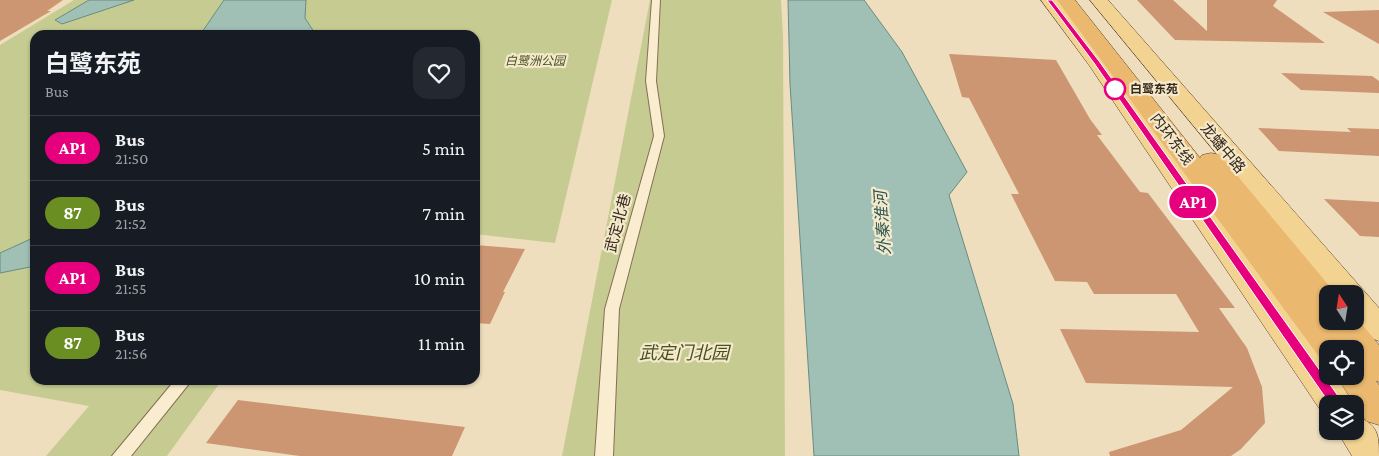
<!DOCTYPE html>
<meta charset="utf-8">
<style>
:root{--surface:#171b24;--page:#242831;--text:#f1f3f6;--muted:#9ea1a6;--line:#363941}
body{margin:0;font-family:"Crimson Pro","Noto Sans SC",serif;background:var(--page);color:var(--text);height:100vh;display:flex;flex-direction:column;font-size:19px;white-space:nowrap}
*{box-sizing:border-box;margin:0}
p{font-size:16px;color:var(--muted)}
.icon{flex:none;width:28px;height:28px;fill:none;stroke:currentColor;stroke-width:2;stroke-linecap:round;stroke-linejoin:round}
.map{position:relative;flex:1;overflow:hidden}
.side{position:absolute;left:30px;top:30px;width:450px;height:355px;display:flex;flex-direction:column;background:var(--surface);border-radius:15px;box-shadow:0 1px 4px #0004}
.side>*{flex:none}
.badge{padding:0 10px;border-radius:16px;font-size:18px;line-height:32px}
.needle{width:32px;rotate:348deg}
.buttons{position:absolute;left:1319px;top:285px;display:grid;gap:10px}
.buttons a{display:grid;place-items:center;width:45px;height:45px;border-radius:10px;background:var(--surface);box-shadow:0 1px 4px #0004;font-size:25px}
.map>.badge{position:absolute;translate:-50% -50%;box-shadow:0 0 0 2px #fff}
.round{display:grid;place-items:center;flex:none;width:52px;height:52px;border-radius:15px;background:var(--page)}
.summary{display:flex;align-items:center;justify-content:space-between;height:85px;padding:0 15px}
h1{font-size:24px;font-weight:700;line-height:38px}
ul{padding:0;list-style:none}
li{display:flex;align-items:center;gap:15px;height:65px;padding:0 15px;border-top:1px solid var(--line)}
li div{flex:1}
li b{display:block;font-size:19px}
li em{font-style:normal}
li .badge{min-width:55px;font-weight:700;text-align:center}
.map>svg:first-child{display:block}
</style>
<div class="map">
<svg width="1379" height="456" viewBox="0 0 1379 456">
<rect width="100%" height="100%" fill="#eedebd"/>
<path fill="#c6cc91" d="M74,0h538l-57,243 -80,-9v-199h-440v345h187l-55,76h-121l43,-50 -89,-16v-345z
M650,0h131l2,36 2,420h-223z"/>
<path fill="#a0bfb5" stroke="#688c83" d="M89,0h45l-72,24 -7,-4z
M224,0h82l-1,18 11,17h-116z
M788,0h76l38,52 65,120 -18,23 64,209 6,52h-205l-24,-372z
M35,237v29l-35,7v-20z"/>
<path fill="#cd9672" d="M0,0h63l-16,11h4l-51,30z
M1137,0h36l34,31v-31h70l-4,6 52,37 -150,-3z
M1379,10v34l-56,-32z
M949,54l107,6 34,59 12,16h-5l43,57 8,1 87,115h-16l28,40 15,39 3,36 -24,26 -10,7h-121l-1,-4 72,-22 52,-43 -147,-4 -26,-54 139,3 -23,-38h-82l-7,-12 -32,-1 -44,-87h8l-50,-96 -7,-1z
M1281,73l91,3 7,5v12l-78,-3z
M1258,128l93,4 -4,-4 32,1v27l-100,-5z
M1324,199l55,3v35l-19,-1z
M475,245l50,4 -22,43h2l-15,32 -15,-1z
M238,400l227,27 -13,29h-152l-94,-13z"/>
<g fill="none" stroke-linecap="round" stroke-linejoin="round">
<defs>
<path id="service" d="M652,0h8l-4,81 8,55 -45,173 -6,147h-18l10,-147 49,-173 -8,-55z
M175,380h17l-61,76h-19z"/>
<path id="primary" d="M1041,0h18l45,58 224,307v11h8l18,28h-26v11l-5,-1 -234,-349z
M1090,0h18l271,308v33l-11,-4 -13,-16v-27h-23z
M1355,416c23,8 24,18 24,40h-27l-15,-25h18z"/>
<path id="trunk" d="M1057,0h18l125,158 2,-3 9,-2 9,2 116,139h-8v22l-5,-2 4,5 1,-2v4h27v-5l24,29v37l-3,-1 3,4v40l-13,-4 -30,-45h19v-27h-27v11l-8,-2z"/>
</defs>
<use href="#service" stroke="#866e56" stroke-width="2"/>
<use href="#primary" stroke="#533d2b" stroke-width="1"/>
<use href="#trunk" stroke="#533d2b" stroke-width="1"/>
<use href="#service" fill="#f9eccf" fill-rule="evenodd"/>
<use href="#primary" fill="#f3d392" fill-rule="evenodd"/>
<use href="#trunk" fill="#eab86e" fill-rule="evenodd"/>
</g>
<path fill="#e6007e" stroke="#fff" d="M1047,0h5l47,61 242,339 1,4 -1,3h-9l-238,-344z"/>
<circle fill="#fff" stroke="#e6007e" stroke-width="2.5" cx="1115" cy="89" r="10"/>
<g text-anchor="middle" stroke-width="4.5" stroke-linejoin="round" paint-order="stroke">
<g font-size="12" font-style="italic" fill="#465121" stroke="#f5e9cc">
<text x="535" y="65">白鹭洲公园</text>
</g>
<g font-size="12" font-weight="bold" fill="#35271b" stroke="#f5e9cc" text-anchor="start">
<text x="1130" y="93">白鹭东苑</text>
</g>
<g font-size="15" fill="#35271b" stroke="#f5e9cc">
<text transform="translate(1172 139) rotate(53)" y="5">内环东线</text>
<text transform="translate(1223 148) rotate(50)" y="5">龙蟠中路</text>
<text transform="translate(618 223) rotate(-75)" y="5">武定北巷</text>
</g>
<g font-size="16" font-style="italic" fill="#2a5551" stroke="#f5e9cc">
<text transform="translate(882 223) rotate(-94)" y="6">外秦淮河</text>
</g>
<g font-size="18" font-style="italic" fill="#465121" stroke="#f5e9cc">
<text x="684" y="359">武定门北园</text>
</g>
</g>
</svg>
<div class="buttons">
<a><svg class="needle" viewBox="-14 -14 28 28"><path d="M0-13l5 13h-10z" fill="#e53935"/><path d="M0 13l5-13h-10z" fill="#9ea1a6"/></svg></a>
<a><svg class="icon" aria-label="locate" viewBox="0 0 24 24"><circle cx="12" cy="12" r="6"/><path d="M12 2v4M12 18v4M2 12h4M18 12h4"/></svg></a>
<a><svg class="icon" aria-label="layers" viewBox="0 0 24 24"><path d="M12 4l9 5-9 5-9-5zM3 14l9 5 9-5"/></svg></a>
</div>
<b class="badge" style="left:1193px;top:202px;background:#e6007e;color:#fff">AP1</b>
<section class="side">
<div class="summary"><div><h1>白鹭东苑</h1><p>Bus</p></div><a class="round"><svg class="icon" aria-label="heart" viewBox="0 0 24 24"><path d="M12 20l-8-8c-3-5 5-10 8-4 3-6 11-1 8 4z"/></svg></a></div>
<ul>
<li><span class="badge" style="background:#e6007e;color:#fff">AP1</span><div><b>Bus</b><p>21:50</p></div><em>5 min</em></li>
<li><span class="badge" style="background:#6b8e23;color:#fff">87</span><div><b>Bus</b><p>21:52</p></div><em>7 min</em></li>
<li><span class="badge" style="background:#e6007e;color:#fff">AP1</span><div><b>Bus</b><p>21:55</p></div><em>10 min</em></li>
<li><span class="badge" style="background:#6b8e23;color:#fff">87</span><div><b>Bus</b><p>21:56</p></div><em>11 min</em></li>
</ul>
</section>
</div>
